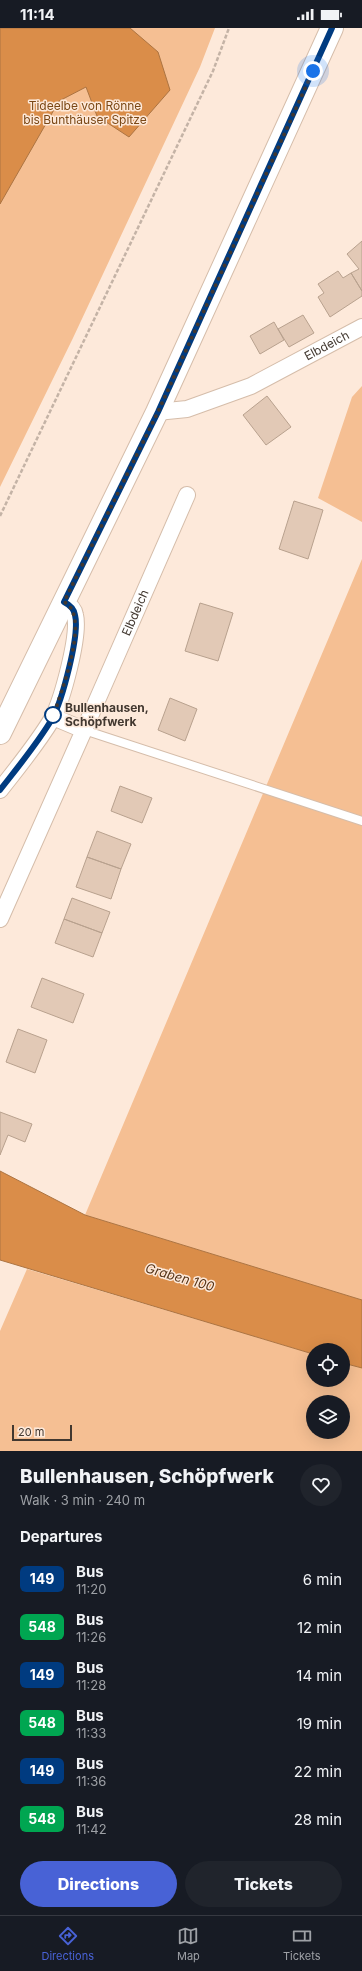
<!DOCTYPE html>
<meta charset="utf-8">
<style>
:root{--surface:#171b24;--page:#20242c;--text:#f1f3f6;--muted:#9ea1a6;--line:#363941;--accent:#4862d6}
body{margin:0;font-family:Inter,sans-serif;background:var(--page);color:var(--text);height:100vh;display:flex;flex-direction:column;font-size:15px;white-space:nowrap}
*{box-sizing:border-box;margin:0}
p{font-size:13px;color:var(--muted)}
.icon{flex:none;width:22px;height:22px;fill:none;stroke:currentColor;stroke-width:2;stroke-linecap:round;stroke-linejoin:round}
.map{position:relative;height:1423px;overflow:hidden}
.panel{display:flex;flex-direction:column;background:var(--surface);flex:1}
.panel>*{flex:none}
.badge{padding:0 8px;border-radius:6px;font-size:14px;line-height:26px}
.buttons{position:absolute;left:306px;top:1315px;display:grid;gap:8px}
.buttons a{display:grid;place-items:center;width:44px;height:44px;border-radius:50%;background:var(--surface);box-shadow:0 4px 16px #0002;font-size:20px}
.scale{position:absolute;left:12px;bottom:10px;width:60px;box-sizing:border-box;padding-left:4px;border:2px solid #423830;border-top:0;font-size:11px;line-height:14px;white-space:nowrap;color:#423830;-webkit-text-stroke:3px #fde9da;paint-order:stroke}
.you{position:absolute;width:20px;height:20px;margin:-10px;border:3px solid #fff;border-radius:50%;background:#1a73e8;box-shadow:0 0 0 6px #1a73e833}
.map>.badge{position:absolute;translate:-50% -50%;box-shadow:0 0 0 2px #fff}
h2{padding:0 20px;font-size:15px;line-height:36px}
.round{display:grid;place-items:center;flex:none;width:42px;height:42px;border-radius:21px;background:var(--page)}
.head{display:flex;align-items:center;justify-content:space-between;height:68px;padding:0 20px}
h1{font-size:19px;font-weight:800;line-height:30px}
.primary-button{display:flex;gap:8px;margin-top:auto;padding:8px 20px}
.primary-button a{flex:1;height:46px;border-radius:24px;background:var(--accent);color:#fff;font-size:16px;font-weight:800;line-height:46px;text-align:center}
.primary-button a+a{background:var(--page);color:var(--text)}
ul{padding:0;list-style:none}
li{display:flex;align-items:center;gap:12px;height:48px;padding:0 20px}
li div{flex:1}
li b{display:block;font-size:15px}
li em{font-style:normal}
li .badge{min-width:44px;font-weight:700;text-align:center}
.status{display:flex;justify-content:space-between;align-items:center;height:28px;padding:0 20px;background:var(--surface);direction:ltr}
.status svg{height:11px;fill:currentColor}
.menu{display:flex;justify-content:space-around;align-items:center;height:56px;border-top:1px solid var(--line);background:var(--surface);font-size:11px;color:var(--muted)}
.menu a{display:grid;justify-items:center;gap:2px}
.menu .selected{color:var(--accent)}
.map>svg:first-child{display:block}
</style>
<div class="status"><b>11:14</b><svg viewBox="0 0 49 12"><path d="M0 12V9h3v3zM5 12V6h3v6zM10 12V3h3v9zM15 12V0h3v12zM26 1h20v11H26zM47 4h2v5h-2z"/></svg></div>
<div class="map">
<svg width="362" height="1423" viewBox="0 0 362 1423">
<rect width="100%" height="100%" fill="#fde9da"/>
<path fill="#f5bf93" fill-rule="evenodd" d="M0,0h215l-15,39 -127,271 -73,149z
M362,358v136l-44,-24 34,-101z
M362,531v741l-277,-85z
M27,1241l286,85v26h30v-17l19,5v83h-362v-120zM313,1374h30v30h-30z"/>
<path fill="#da8d49" stroke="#ac7442" d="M0,0h130l28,24 12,38 -41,47 -32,-21 -11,-29 -27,14 -59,103z
M0,1143l85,44 277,85v68l-19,-5v-13h-30v4l-313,-94z"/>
<path fill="#e2c9b6" stroke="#b8a18e" d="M362,213v50l-11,-18 8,-4 -12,-15z
M338,243l5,7 8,-5 11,18v5l-32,21 -12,-20 6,-4 -6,-9z
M303,287l11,18 -25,14 -11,-18z
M274,294l10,18 -24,14 -10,-18z
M267,368l24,31 -25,18 -23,-30z
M294,473l29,9 -15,49 -29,-10z
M200,575l33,10 -15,48 -33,-10z
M170,670l27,11 -12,32 -27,-11z
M120,758l32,12 -10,25 -31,-12z
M97,803l34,13 -10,25 -34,-12z
M87,829l34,12 -10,30 -35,-12z
M72,870l38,14 -8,21 -38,-14z
M64,891l38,14 -9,24 -38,-14z
M42,950l42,16 -11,29 -42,-16z
M18,1001l29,11 -12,33 -29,-11z
M0,1084l32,12 -7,18 -17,-7 -8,20z"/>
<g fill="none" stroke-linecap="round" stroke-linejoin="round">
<defs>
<path id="lane" d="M84,702l278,91"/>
<g id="street">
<path id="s1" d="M157,384l30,-3 64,-23 111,-59"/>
<path id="s2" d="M84,702l103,-235"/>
<path d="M0,762c18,-23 37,-46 52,-71 10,-18 28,-84 23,-104 -1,-6 -5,-10 -11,-13"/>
<path d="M0,891l84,-189 -31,-13"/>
</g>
<path id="secondary" d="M0,705l157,-321 175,-384"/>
</defs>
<use href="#lane" stroke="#d5bdaa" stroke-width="10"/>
<use href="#street" stroke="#d5bdaa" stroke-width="18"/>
<use href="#secondary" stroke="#d5bdaa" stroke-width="24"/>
<path stroke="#c4b3a6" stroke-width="2.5" stroke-dasharray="4 2" stroke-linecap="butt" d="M0,488l213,-445 16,-43"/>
<use href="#lane" stroke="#fff" stroke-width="8"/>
<use href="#street" stroke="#fff" stroke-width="16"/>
<use href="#secondary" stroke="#fff" stroke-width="22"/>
</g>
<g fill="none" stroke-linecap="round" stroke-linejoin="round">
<defs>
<path id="line" d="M0,762c18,-23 37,-46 52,-71 10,-18 28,-84 23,-104 -1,-6 -5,-10 -11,-13l94,-190 174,-384"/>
</defs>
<use href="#line" stroke="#fff" stroke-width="9"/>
<use href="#line" stroke="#003b80" stroke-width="6"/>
<path stroke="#423830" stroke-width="4" stroke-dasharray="0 7.2" d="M53,687v2c7,-22 39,-102 11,-115l94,-190 155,-341"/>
</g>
<circle fill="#fff" stroke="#003b80" stroke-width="2" cx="53" cy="687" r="8"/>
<g text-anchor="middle" stroke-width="3" stroke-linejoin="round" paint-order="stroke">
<g font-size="12" fill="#7b4816" stroke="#fde9da">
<text x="85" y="82">Tideelbe von Rönne<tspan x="85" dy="14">bis Bunthäuser Spitze</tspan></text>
</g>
<g font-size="12" fill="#423830" stroke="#fde9da">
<text dy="4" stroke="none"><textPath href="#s1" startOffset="184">Elbdeich</textPath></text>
<text dy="4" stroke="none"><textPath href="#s2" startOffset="128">Elbdeich</textPath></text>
</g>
<g font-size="12" font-weight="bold" fill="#423830" stroke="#fde9da" text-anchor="start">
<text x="65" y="684">Bullenhausen,<tspan x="65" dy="14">Schöpfwerk</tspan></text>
</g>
<g font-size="13" font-style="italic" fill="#563519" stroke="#fde9da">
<text transform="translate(180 1249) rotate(16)" y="5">Graben 100</text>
</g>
</g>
</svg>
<div class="buttons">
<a><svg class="icon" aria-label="locate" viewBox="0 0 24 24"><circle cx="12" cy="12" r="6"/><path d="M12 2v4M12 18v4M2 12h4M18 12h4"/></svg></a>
<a><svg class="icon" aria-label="layers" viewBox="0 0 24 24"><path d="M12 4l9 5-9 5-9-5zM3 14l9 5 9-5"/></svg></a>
</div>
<div class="scale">20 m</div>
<div class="you" style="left:313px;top:43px"></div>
</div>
<section class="panel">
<div class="head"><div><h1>Bullenhausen, Schöpfwerk</h1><p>Walk · 3 min · 240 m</p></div><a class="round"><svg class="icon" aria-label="heart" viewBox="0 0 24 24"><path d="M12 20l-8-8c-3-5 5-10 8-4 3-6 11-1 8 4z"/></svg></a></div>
<h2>Departures</h2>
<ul>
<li><span class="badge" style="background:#003b80;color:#fff">149</span><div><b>Bus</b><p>11:20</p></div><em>6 min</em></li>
<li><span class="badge" style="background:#00a651;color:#fff">548</span><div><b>Bus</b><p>11:26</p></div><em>12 min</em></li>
<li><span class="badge" style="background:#003b80;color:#fff">149</span><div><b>Bus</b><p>11:28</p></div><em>14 min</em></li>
<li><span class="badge" style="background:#00a651;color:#fff">548</span><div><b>Bus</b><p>11:33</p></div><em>19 min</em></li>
<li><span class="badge" style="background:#003b80;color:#fff">149</span><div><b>Bus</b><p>11:36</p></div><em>22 min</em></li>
<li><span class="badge" style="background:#00a651;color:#fff">548</span><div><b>Bus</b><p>11:42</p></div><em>28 min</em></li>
</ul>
<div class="primary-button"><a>Directions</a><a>Tickets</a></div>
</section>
<nav class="menu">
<a class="selected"><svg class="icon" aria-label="directions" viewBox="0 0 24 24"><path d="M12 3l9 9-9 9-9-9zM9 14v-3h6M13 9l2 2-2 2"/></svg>Directions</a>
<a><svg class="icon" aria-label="map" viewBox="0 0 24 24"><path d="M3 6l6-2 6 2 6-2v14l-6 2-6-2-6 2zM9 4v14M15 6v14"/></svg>Map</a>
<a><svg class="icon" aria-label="tickets" viewBox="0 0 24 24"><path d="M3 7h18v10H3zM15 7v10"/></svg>Tickets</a>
</nav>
